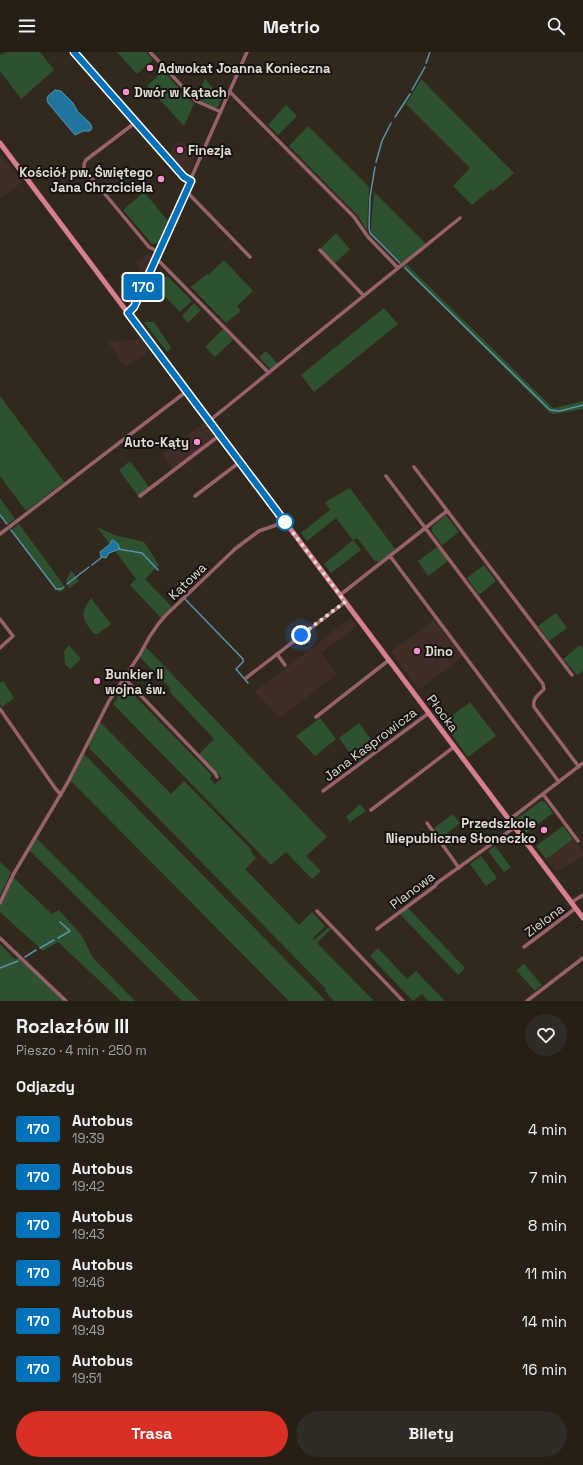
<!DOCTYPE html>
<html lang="pl">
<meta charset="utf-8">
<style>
:root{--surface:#251f16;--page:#312c23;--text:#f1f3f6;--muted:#a3a2a1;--accent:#d93025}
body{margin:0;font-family:"Space Grotesk",sans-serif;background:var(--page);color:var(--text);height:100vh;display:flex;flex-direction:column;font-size:15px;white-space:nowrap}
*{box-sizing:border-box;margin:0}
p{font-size:13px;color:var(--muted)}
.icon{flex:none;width:22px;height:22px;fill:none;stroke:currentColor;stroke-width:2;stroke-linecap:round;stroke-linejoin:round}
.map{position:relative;height:949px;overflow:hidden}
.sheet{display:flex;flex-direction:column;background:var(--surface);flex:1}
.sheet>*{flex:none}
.badge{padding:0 8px;border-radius:3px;font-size:14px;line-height:26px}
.you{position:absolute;width:20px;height:20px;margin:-10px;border:3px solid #fff;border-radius:50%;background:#1a73e8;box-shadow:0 0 0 6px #1a73e833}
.map>.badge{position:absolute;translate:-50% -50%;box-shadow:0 0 0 2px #fff}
h2{padding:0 16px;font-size:15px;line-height:36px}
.round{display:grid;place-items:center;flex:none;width:42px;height:42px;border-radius:21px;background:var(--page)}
.summary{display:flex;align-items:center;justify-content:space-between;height:68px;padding:0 16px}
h1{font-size:19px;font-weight:800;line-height:30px}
.action{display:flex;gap:8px;margin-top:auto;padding:8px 16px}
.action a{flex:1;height:46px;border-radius:24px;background:var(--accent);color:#fff;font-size:16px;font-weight:800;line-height:46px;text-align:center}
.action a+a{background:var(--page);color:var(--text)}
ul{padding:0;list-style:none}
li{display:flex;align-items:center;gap:12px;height:48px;padding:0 16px}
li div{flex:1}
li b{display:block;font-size:15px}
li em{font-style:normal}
li .badge{min-width:44px;font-weight:700;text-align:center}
header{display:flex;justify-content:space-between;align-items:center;height:52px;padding:0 16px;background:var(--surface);font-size:18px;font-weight:800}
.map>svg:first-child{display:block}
</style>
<header><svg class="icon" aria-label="menu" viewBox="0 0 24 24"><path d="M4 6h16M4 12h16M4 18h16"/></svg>Metrio<svg class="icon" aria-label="search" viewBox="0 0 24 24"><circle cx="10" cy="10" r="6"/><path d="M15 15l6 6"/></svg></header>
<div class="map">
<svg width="583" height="949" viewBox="0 0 583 949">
<rect width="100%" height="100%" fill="#31291e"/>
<path fill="#402d28" d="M178,89l21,10 -12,26 -19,-21z
M0,101l22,29 -22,17z
M149,201l3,5 -22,47 -11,-15 19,-13 -2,-4 5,-3 -6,-8z
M141,287l8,12 -23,16 -10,-11 1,-1 -2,-3 -7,-10z
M204,371l9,11 -1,5 -39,30 -11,-15z
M350,566l7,8 -36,27 16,21 -57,44 -25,-26z
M434,568l28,37 -43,33 -28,-38z
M573,787l10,13v4l-27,16 -10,-13z"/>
<path fill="#2e5230" d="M6,0h34l14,18 -33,29 -21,-28v-16z
M117,0h29l7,8 -16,14z
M163,19l31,33 -10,22 -37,-40z
M205,27l17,19 -4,9 -3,1 -19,-9z
M421,27l93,94 -21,18 -2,-2 -19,16 -19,-19 17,-18 -64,-64z
M286,53l11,11 -19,19 -10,-10z
M308,74l61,61 -2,44 -9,-15 -69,-70z
M144,140l24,29 -10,22 -6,1 -29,-34z
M374,140l52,52 -24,19 -31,-30v-8z
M336,181l14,16 -15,14 -14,-15z
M224,208l29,31 -16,15 4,5 -15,12 -35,-36 16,-13 1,1z
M406,212l146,143 2,1 29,-7v8l-29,5 -4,-1 -147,-146z
M167,224l25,25 -12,11 -24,-25z
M194,251l7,7 -13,13 -6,-7z
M384,256l14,16 -84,68 -13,-17z
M144,270h10l16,24 1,3 -4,3z
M223,277l10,11 -18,17 -10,-10z
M266,299l12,13 -7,6 -12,-13z
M0,344l64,86 -38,29 -26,-35z
M130,409l19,26 -11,9 -19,-26z
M350,436l45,61 -16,13 -4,-1 -18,-23 -4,2 8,10 -30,23 -7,-9 29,-24 -17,-22 -29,23 -6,-8 29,-23 -5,-8z
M0,446l15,21 -7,5 -8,-10z
M446,463l13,17 -17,13 -10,-13v-5z
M19,472l44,60 1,6 -5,2 -47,-62z
M97,475l17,8 30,7 15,23 -14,14 27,28 -11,11 -31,-33 6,-6z
M437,495l11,14 -20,15 -10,-15z
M484,513l12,16 -17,14 -12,-17z
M71,518l8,11 -10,7 -3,-7z
M91,546l20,26 -13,10h-4c-12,-16 -15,-19 -3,-36z
M556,561l11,15 -18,13 -11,-15z
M69,593l12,14 -11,10 -5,-5 -1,-13z
M580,593l3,4v22l-6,4 -14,-16z
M146,595l181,190 -21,19 15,15 -9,8 -26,-27 -15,13 -158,-161 11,-16 4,1 84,86 -2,4 5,5 7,-6 -23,-24 15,-15 -45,-48 2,-2 -31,-32z
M3,629l11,17 -12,9 -2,-3v-21z
M470,650l26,34 -28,21 -25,-34z
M320,666l16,21 -21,17 -19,-20z
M100,670l71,72 13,-13 67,68v3l5,6 -11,11 54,56 13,-13 13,14 -12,12 1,2 15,-13 2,2 -14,14 57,58h-40l-9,-10 1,-2 -236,-240 -1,-5z
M359,671l18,25 -20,15 -18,-25z
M84,702l242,247h-37l-219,-221z
M541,749l4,1 8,11 -27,20 -10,-14z
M360,752l6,7 -16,11 -4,-5z
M453,762l7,9 -19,15 -7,-10z
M563,774l10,13 -27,20 -10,-13z
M36,786l164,163h-18l-153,-151z
M495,794l16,21 -7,5 -16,-21z
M481,804l16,22 -11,8 -16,-22z
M0,810l11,10 -11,24z
M13,825l39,37 7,-4 23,26 11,22 42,43h-14l-63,-59 -15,9 -43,-39v-7z
M408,856l57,60 -7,7 -58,-61z
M0,892l15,15 4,-1 45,43h-64z
M378,896l29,31 9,-8 29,30h-17l-6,-7 -9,7 -43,-45z
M524,912l18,21 -7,6 -19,-21z"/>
<path fill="#1f759e" stroke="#5994ae" d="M55,38l6,1 12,12 5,9 12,11 2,5 -2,3h-7l-8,4 -27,-32 -1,-4 1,-3z
M112,488h1l5,4 2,5 -11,4 -3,5 -5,-1 -1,-5 10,-8z"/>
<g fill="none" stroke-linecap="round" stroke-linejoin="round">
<path stroke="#5994ae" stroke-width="1.5" d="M426,11l4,-11
M412,38l13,-23
M395,65l15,-23
M376,110l6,-21 9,-18
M375,115l-5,30 -1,31 1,5 30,30
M405,216l145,142 10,1 23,-6
M0,463l7,9
M11,478l45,59h5l3,-2
M118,497l24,4 16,17
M92,513l10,-8
M67,532l22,-17
M185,547l58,60v3l-7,7 12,14
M58,886l12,-7 -10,-9
M40,896l14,-8
M25,905l11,-7
M0,916l18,-7"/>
<path stroke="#98626b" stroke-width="3.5" d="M74,0l110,125 7,4
M150,0l46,49 25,11
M230,40l124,125 14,20 30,31
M136,70l-50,38 -2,4v5l65,78 10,5
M186,139l64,66
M320,198l44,46
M156,206l113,115
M128,261l6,-6 113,-255
M209,369l251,-203
M414,415l158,208
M386,424l157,208 1,5c-5,6 -12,9 -10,18l45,60
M140,444l80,-61
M195,444l45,-34
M0,482l187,-143
M390,504l169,226
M340,543l107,-84
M0,567l13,17 -13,12
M277,602l8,11
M124,626l91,95 2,4
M246,626l99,-76
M0,657l55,79 6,7
M316,665l73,-57
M323,739l106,-78
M543,742l35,47
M371,758l83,-63
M509,768l74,-57
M427,771l32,45
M572,850l11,-7
M0,851l13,-28 55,-93 41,-81 31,-47 10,-18 9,-13 7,-8 69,-66 24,-18 26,-9
M317,859l86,90
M377,877l58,-43 2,-3 78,-56
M0,886l66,63
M524,895l52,-39
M527,949l56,-43"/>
<path stroke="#d77f8f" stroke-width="5" d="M0,91l583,775"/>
</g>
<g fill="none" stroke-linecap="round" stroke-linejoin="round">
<defs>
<path id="line" d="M74,0l110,125 7,4 -57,126 -6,6 157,209"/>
</defs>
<use href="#line" stroke="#fff" stroke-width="9"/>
<use href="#line" stroke="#0072bc" stroke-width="6"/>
<path stroke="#e1dcd5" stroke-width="4" stroke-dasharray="0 7.2" d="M285,470l60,80 -44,33"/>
</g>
<g fill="#f690cf" stroke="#16120d" stroke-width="1.5">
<circle cx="150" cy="16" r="4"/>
<circle cx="126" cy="40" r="4"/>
<circle cx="180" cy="98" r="4"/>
<circle cx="161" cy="127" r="4"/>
<circle cx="197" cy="390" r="4"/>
<circle cx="417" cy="599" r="4"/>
<circle cx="97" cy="629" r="4"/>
<circle cx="544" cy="778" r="4"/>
</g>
<circle fill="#fff" stroke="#0072bc" stroke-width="2" cx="285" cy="470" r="8"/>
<g text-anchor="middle" stroke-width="4" stroke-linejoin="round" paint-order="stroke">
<g font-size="13" font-weight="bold" fill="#e1dcd5" stroke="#16120d" text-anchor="start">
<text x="158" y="21">Adwokat Joanna Konieczna</text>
<text x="134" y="45">Dwór w Kątach</text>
<text x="188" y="103">Finezja</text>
<text x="153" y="125" text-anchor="end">Kościół pw. Świętego<tspan x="153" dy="15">Jana Chrzciciela</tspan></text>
<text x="189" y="395" text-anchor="end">Auto-Kąty</text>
<text x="425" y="604">Dino</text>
<text x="105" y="627">Bunkier II<tspan x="105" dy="15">wojna św.</tspan></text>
<text x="536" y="776" text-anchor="end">Przedszkole<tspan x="536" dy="15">Niepubliczne Słoneczko</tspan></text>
</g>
<g font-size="13" fill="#e1dcd5" stroke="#16120d">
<text transform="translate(187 529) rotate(-44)" y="5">Kątowa</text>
<text transform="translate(443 661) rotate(53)" y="5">Płocka</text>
<text transform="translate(370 692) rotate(-37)" y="5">Jana Kasprowicza</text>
<text transform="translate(412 838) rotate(-37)" y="5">Planowa</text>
<text transform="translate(544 868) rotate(-37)" y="5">Zielona</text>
</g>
</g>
</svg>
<div class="you" style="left:301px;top:583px"></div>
<b class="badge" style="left:143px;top:235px;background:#0072bc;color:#fff">170</b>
</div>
<section class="sheet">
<div class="summary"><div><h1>Rozlazłów III</h1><p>Pieszo · 4 min · 250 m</p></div><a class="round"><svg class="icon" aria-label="heart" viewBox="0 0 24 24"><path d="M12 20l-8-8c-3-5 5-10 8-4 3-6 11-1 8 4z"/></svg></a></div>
<h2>Odjazdy</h2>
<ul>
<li><span class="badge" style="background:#0072bc;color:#fff">170</span><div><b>Autobus</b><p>19:39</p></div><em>4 min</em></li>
<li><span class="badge" style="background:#0072bc;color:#fff">170</span><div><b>Autobus</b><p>19:42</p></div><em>7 min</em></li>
<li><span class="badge" style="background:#0072bc;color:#fff">170</span><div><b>Autobus</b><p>19:43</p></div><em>8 min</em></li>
<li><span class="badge" style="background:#0072bc;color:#fff">170</span><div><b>Autobus</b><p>19:46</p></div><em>11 min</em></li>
<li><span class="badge" style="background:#0072bc;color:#fff">170</span><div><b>Autobus</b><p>19:49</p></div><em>14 min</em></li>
<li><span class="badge" style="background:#0072bc;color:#fff">170</span><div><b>Autobus</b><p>19:51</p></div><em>16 min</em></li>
</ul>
<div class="action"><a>Trasa</a><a>Bilety</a></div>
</section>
